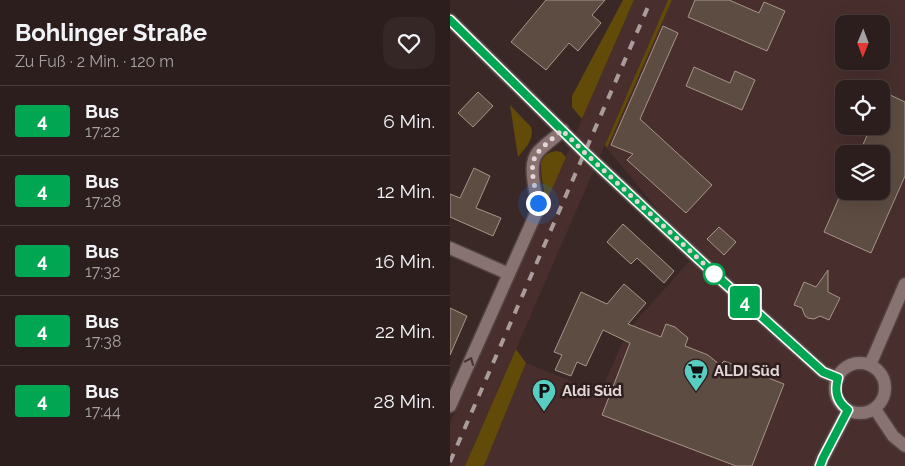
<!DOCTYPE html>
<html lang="de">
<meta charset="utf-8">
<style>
:root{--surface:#2c1e1d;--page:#342726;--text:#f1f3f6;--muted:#a6a2a4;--line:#483c3b}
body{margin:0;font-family:Raleway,sans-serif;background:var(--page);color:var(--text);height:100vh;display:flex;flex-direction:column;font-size:19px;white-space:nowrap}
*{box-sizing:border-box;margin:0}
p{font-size:16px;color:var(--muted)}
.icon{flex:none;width:28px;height:28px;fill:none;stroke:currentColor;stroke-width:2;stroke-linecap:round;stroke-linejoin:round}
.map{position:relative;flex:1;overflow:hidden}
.drawer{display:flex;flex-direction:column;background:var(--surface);width:450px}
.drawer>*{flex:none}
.badge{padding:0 10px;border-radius:4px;font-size:18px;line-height:32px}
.needle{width:32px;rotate:181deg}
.buttons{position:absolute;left:385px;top:15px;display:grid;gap:10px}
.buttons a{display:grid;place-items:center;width:55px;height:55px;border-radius:10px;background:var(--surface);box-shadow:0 5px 20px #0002,0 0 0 1px var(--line);font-size:25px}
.you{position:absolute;width:25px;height:25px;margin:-12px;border:4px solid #fff;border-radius:50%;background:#1a73e8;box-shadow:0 0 0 8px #1a73e833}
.map>.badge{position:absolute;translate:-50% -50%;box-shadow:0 0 0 2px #fff}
.round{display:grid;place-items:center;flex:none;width:52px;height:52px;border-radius:15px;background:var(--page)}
.head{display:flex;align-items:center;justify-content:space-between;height:85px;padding:0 15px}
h1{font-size:24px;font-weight:700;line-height:38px}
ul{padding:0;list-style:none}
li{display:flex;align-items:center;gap:15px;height:70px;padding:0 15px;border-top:1px solid var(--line)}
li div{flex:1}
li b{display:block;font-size:19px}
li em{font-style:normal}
li .badge{min-width:55px;font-weight:700;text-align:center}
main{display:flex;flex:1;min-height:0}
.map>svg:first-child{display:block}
</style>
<main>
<section class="drawer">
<div class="head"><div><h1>Bohlinger Straße</h1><p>Zu Fuß · 2 Min. · 120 m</p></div><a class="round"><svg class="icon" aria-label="heart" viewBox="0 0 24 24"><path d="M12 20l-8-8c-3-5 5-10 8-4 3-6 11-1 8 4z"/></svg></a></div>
<ul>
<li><span class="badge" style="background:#00a651;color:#fff">4</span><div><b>Bus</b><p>17:22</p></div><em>6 Min.</em></li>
<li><span class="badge" style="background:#00a651;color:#fff">4</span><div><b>Bus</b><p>17:28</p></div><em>12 Min.</em></li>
<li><span class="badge" style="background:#00a651;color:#fff">4</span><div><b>Bus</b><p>17:32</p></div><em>16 Min.</em></li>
<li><span class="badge" style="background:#00a651;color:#fff">4</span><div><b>Bus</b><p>17:38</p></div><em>22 Min.</em></li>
<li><span class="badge" style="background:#00a651;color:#fff">4</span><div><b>Bus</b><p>17:44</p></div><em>28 Min.</em></li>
</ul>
</section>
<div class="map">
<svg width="455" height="466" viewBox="0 0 455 466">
<rect width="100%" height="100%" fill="#3a2827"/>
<path fill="#482f2e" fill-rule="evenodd" d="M184,0h34l-203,466h-15v-43z
M222,0h233v466h-421l42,-103 74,30 28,-63 67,-75 -88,-107zM394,24h37v37h-37zM394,89h37v37h-37zM394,154h37v37h-37z"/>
<path fill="#624a08" d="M173,0h11l-52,119 -10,-12v-11z
M218,0h4l-65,148 -2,-3z
M60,105l21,22c4,12 -6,21 -13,30z
M106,151l5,1 5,5 -20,46c-1,-8 -3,-16 -4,-24 -2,-15 -3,-25 14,-28z
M66,349l10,14 -42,103h-19z"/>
<path fill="#5d4c42" stroke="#a79589" d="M96,0h59l-13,15 9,8 -23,28 -9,-8 -23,27 -35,-28z
M245,0h34l30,13 5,-11 21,9 -18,40 -79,-34z
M213,26l15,7 -38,86 72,66 -26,28 -59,-53 6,-6 -22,-9z
M244,67l36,16 5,-12 20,9 -13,30 -56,-24z
M28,92l15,14 -20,21 -15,-14z
M436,93l19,9v74l-34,77 -47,-21 18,-41h39v-37h-22l12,-28h10v-22z
M24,168l16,8 -14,32 25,10 -8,18 -43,-19v-23l10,4z
M173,224l51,47 -10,12 -27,-25 -6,6 -24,-22z
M269,227l17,15 -12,13 -17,-16z
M378,270v22l12,6 -11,22 -9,-4 -6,3 -6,-1 -3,-2 -3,-8 -8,-3 10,-23 12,5z
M174,284l22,19 -18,21 33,13 5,-13 9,3 13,11 -3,8 23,9 12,10 4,-4 60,23 -32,82h-16l-134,-51 28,-72 -27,-13 -17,36 -9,-4 -6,14 -16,-6 7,-15 -8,-3 27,-60 26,12z
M0,308l17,8 -17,39z"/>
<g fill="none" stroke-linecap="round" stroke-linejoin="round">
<defs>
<path id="minor" d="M0,20l134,132 136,127 103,93 15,6
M0,248l59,26
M0,406l87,-195c1,-17 -11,-45 1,-59 7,-8 17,-14 25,-22"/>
<path id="tertiary" d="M385 388a25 25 0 1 1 50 0a25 25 0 1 1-50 0Z
M420,365l35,-81
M425,409l18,27 12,10
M370,466l3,-8 25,-48"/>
</defs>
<use href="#minor" stroke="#534343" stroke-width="15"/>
<use href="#tertiary" stroke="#534343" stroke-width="15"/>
<use href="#minor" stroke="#897372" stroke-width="12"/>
<use href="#tertiary" stroke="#897372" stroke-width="12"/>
<path stroke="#aa9c9b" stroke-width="4" stroke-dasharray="9 9" stroke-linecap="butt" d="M0,462l201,-462"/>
</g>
<defs><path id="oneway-chevron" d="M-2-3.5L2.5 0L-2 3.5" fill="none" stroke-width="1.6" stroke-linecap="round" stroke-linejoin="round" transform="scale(1.25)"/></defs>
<use stroke="#463333" href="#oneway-chevron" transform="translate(20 361) rotate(-66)"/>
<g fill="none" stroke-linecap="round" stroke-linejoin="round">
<defs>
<path id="line" d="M0,20l134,132 136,127 103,93 15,6c-4,14 -1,24 10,32l-25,48 -3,8"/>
</defs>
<use href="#line" stroke="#fff" stroke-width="11"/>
<use href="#line" stroke="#00a651" stroke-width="8"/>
<path stroke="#e3d6d6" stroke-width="5" stroke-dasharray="0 9" d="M88,203c-2,-14 -10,-35 -2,-48 6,-9 18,-17 26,-25l22,22 132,123 -2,-1"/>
</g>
<defs>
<symbol id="supermarket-pin" viewBox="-11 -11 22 30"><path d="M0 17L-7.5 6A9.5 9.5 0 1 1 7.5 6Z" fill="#57cec1" stroke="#2f1e1e"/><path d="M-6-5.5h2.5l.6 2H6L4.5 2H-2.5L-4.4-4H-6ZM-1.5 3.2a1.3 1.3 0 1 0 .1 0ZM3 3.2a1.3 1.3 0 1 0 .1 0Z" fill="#111"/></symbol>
<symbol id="parking-pin" viewBox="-11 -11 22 30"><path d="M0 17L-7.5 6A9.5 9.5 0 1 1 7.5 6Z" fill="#57cec1" stroke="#2f1e1e"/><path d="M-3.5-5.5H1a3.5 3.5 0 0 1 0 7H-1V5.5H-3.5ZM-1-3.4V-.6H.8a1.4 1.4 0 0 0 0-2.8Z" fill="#111"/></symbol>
</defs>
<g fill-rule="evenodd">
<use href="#supermarket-pin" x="232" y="357" width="28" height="38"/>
<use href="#parking-pin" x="80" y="377" width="28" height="38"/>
</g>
<circle fill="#fff" stroke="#00a651" stroke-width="2.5" cx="264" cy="274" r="10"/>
<g text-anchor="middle" stroke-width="5" stroke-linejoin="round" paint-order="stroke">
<g font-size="15" font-weight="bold" fill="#e3d6d6" stroke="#2f1e1e" text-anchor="start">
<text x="264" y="376">ALDI Süd</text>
<text x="112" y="396">Aldi Süd</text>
</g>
</g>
</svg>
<div class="buttons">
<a><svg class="needle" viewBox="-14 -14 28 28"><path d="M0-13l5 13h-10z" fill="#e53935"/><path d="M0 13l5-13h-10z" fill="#a6a2a4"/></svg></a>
<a><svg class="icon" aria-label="locate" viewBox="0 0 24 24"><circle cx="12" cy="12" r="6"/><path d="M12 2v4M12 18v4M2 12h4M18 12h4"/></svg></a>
<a><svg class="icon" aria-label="layers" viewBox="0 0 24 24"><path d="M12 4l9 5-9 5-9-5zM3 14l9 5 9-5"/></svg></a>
</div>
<div class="you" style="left:88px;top:203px"></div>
<b class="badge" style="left:295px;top:302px;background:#00a651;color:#fff">4</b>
</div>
</main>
